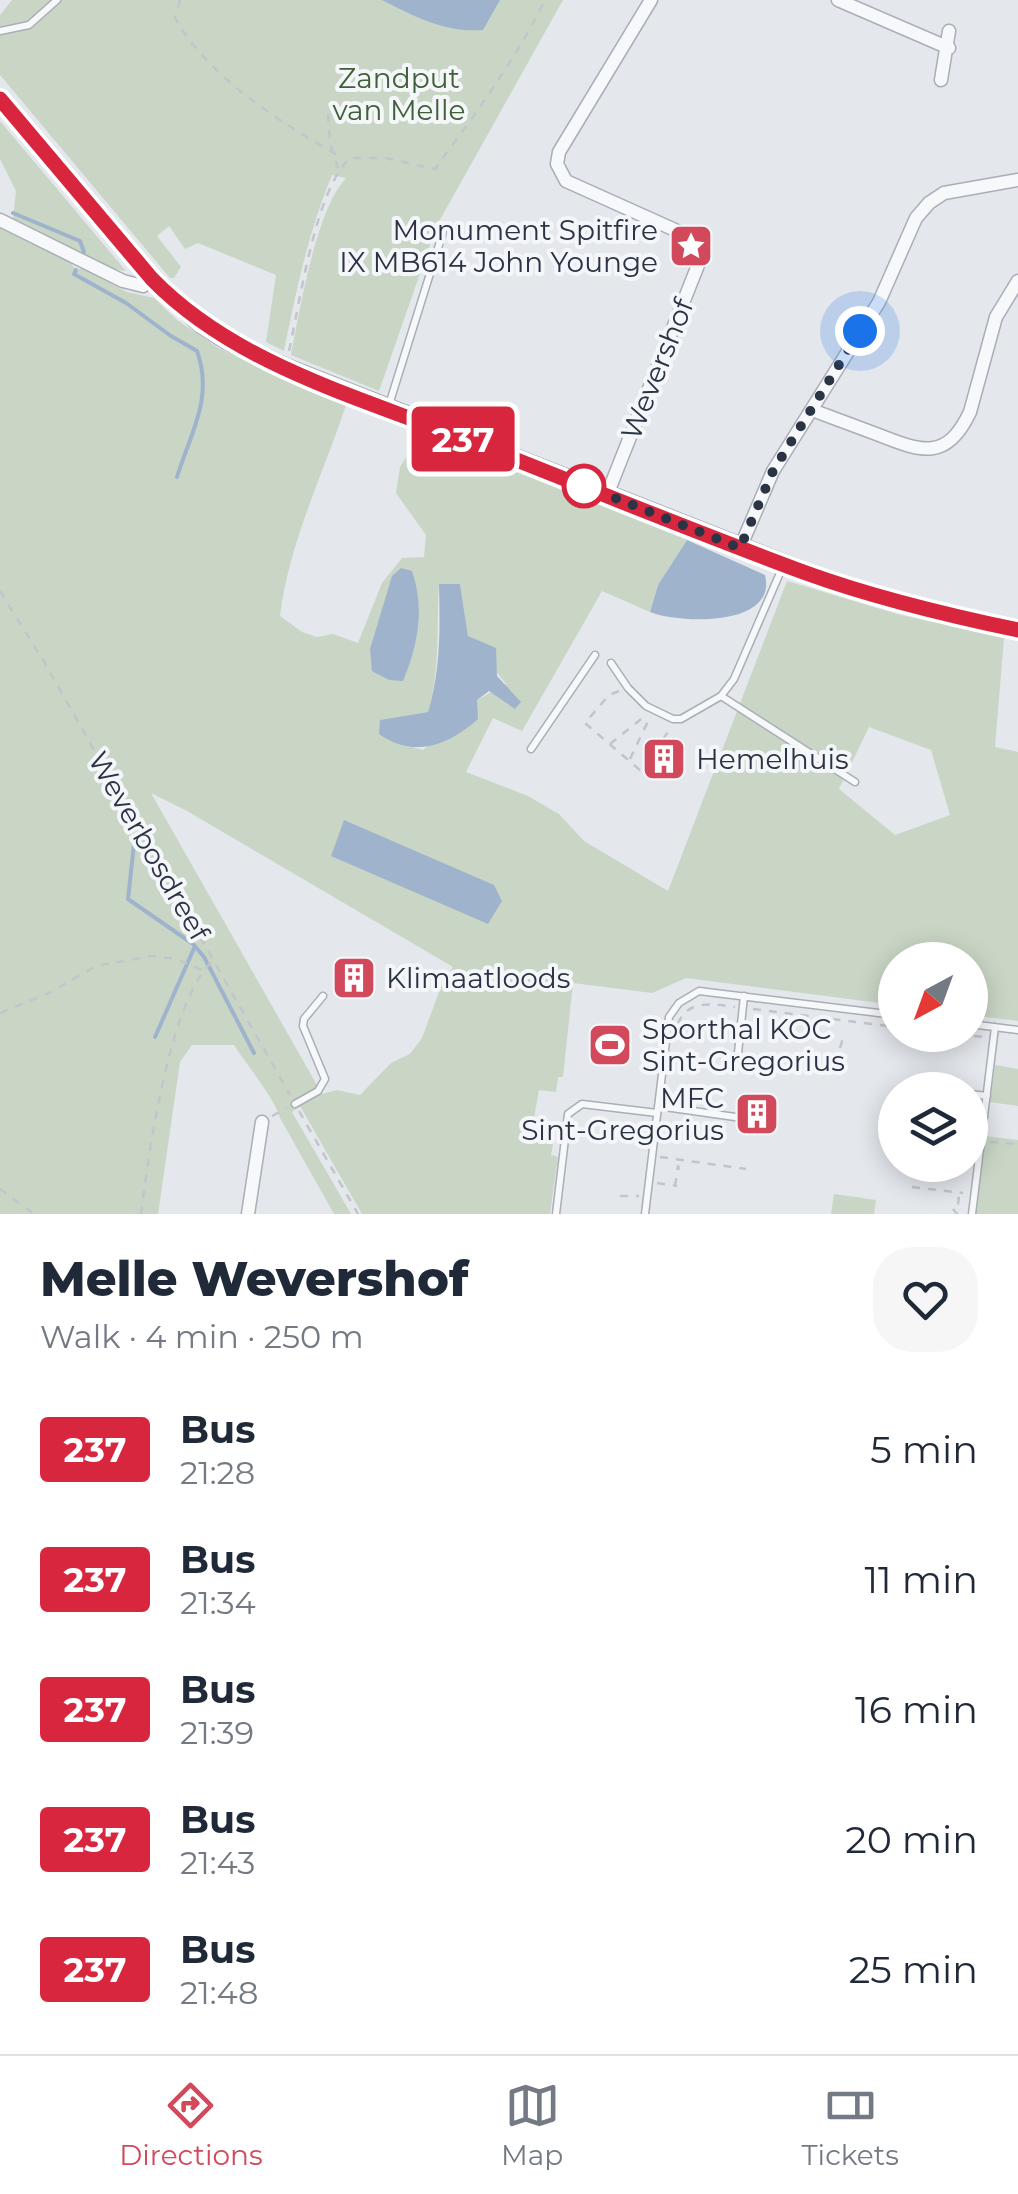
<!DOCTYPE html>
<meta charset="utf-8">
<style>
:root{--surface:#fff;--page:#f6f6f7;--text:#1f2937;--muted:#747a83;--line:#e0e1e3;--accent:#d1495b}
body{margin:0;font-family:Montserrat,sans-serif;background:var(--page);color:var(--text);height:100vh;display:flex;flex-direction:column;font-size:38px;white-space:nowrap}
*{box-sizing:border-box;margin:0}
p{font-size:32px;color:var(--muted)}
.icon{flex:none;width:55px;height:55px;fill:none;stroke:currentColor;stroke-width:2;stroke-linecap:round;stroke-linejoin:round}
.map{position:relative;height:1214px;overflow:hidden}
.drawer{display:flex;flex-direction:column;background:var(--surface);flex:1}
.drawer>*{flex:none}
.badge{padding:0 20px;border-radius:8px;font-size:35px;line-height:65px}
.needle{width:65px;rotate:221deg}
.buttons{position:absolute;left:878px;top:942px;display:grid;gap:20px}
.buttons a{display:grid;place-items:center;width:110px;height:110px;border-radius:50%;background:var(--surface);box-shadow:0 5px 25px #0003;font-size:50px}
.you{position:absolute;width:50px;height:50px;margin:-25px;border:8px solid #fff;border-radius:50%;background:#1a73e8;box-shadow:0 0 0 15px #1a73e833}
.map>.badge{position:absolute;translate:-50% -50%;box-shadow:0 0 0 5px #fff}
.round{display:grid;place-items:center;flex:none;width:105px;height:105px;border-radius:40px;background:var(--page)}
.headline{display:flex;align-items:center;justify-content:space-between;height:170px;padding:0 40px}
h1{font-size:48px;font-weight:800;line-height:75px}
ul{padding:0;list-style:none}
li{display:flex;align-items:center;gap:30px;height:130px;padding:0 40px}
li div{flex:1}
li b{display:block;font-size:38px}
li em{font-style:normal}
li .badge{min-width:110px;font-weight:700;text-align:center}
.tabs{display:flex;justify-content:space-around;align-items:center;height:140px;border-top:2px solid var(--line);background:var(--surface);font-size:28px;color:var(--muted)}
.tabs a{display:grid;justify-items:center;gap:5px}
.tabs .active{color:var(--accent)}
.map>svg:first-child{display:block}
</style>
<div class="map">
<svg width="1018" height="1214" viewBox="0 0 1018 1214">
<rect width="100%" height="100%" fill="#e4e7ec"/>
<path fill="#c9d6c5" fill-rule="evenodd" d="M12,0h551l-126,225 -58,166 -88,-36c9,-46 25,-145 55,-177l-14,-3c-24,58 -36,116 -48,176l-18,-9 10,-67 -78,-32 -13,6 -16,-23 -12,10 24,31 -7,11h-4l-170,-203v-60z
M0,121l126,150 -13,-2 -100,-50 3,-28 -16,-32z
M0,228l71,35 5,7 6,-2 45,24 27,6 23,22 43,29 126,56c-23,70 -57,137 -66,211l22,16 15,5 16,-3 25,9 24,-60 20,-25 22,-1 2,-22 -30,-42 4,-26 21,-33 266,106 -29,45 -8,27 -48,-21 -80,140 -29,-13 -27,54 62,24 31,18 25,27 84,50 119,-310 110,33 107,24 -9,109 23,5v269l-48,-6v-55h-75v45l-209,-27 -34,15 -79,-10 -10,94h-5l-2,15 -17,-2 -8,45 23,4 -3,16 7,2 -8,57h-188l-62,-108 -8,6 59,102h-17l-54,-96c-4,-18 -34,-54 -46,-73h-42l-12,17 -22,152h-158zM439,584h21l8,52 38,48 -29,16 -54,50 -14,-4 -28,-26 47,-8c13,-43 8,-84 11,-128zM869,727l62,23 19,65 -55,20 -56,-46zM151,793l36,18 266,156 -13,22 -18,49 -12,16 -19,9 -31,32 -23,-5 -15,4z
M995,1065l23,4v37l-28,-4z
M985,1136l33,4v74h-42z
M834,1194l42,6 -2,14h-43z"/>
<path fill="#9fb4cc" d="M382,0h118l-17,30c-37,3 -68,-13 -101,-30z
M687,540l78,35c13,52 -85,49 -115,37l8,-27z
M401,568l11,3c13,38 6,74 -9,110l-14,-1 -17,-9 -2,-22 22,-73z
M439,584h21l8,52 28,12 1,28 24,26 -6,7 -26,-18 -12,9 1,19c-29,26 -64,40 -99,15l1,-14 48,-8c13,-43 12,-84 11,-128z
M344,820l150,65 8,16 -14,23 -157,-68z"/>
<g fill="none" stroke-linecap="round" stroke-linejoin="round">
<path stroke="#9fb4cc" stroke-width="4" d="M13,213l67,28 4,11
M76,270l-2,4 52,29 45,33 26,15c17,47 -7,83 -20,126
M134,844l-6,55 65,45 11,13 50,96
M155,1037l40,-91"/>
<defs>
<path id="service" d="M0,31l29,-6 28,-25
M388,408l55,-176
M611,663l17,25 18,18 27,13h8l40,-23 13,-17 49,-113
M721,696l134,86
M531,749l64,-94
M970,1024l48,6
M738,1053l6,-57
M925,1089l11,1
M970,1094l17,2
M295,1104l23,-13 7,-12 -22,-53 1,-7 19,-23
M658,1106l77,11
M556,1214l12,-100 14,-10 75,9
M645,1214l24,-197 10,-14 20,-12 196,24
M972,1214l23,-187"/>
<path id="minor" d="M838,0l111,48
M941,80l8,-49
M0,220l123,61 20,5 9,-7
M812,410c22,8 45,17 67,25 43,17 68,26 91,-23l26,-95 22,-36
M607,495l95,-240 2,-12 -138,-62 -9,-17 2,-12 92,-152
M740,548l33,-77 106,-169 37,-84 13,-15 15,-10 74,-13
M248,1214l14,-92"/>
<path id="secondary" d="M0,99l152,180 49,45 27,17 57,26 543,214 114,33 76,15"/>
</defs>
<use href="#service" stroke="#a9aeb7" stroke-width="9"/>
<use href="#minor" stroke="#a9aeb7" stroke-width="15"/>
<use href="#secondary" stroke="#a9aeb7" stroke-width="20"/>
<path stroke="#c2c5cb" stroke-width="2.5" stroke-dasharray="8 8" stroke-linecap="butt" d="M180,0l-5,18c33,59 105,104 162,137
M328,114l2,28 8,26
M289,351c11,-48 26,-161 61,-193h35l50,11c40,-55 80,-108 110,-169
M0,591l43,69 247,435
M619,691l-10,4 -24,28 56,48 29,-42
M610,744l36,-29
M630,759l20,-42
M753,1009l142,18
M0,1013l49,-20 47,-27 56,-10 24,3 26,11
M678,1024c9,-25 35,-20 57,-17
M958,1035l29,2
M840,1048l4,-13
M299,1111l59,103
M272,1116l15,-8
M990,1142l28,2
M660,1157l86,12
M657,1183l20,3
M675,1186l3,-20 3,9
M912,1187l51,6
M0,1189l34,25
M620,1196h19
M953,1209l4,5 2,-19
M141,1214c7,-58 29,-218 73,-254"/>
<use href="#service" stroke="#f7f8fa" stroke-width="6"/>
<use href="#minor" stroke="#f7f8fa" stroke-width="12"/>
<use href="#secondary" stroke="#fff" stroke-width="18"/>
</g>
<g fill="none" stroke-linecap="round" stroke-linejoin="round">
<defs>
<path id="line" d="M0,99l152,180c82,84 201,116 307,158 116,46 231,93 347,136 69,25 140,42 212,57"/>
</defs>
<use href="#line" stroke="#fff" stroke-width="22"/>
<use href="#line" stroke="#d7263d" stroke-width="15"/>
<path stroke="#2b3445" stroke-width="10" stroke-dasharray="0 18" d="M584,486l-9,-4 165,66 33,-77 87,-140"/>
</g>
<defs>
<symbol id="sight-square" viewBox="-11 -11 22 22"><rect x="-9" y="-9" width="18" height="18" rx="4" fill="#d1495b" stroke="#f4f6f9"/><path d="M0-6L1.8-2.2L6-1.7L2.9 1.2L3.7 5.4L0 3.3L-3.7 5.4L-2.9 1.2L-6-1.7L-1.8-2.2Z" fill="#fff"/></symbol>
<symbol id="building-square" viewBox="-11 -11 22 22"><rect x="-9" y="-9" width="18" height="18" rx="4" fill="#d1495b" stroke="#f4f6f9"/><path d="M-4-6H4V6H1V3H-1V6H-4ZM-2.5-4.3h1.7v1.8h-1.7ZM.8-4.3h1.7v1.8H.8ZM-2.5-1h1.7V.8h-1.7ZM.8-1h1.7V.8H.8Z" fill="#fff"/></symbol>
<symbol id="stadium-square" viewBox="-11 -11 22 22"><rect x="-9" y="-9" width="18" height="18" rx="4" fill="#d1495b" stroke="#f4f6f9"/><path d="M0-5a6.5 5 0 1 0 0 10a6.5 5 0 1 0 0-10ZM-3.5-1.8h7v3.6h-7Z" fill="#fff"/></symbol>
</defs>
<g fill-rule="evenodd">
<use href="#sight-square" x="666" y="221" width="50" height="50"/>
<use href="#building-square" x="639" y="734" width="50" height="50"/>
<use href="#building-square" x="329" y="953" width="50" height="50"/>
<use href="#stadium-square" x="585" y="1020" width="50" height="50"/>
<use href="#building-square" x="732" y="1089" width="50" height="50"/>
</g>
<circle fill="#fff" stroke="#d7263d" stroke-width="5" cx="584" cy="486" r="20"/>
<g text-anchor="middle" stroke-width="8" stroke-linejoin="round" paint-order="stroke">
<g font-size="28" fill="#3f6138" stroke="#f4f6f9">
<text x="399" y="88">Zandput<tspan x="399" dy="32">van Melle</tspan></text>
</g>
<g font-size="28" fill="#2b3445" stroke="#f4f6f9" text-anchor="start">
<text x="658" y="240" text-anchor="end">Monument Spitfire<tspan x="658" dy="32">IX MB614 John Younge</tspan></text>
<text x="696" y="769">Hemelhuis</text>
<text x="386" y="988">Klimaatloods</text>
<text x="642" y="1039">Sporthal KOC<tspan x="642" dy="32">Sint-Gregorius</tspan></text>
<text x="724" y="1108" text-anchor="end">MFC<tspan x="724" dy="32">Sint-Gregorius</tspan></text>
</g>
<g font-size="28" fill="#2b3445" stroke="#f4f6f9">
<text transform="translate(657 369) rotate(-68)" y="10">Wevershof</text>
<text transform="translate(149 846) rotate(60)" y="10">Weverbosdreef</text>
</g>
</g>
</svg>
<div class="buttons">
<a><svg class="needle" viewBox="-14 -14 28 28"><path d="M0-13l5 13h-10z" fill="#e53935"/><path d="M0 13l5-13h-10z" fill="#747a83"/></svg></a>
<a><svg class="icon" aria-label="layers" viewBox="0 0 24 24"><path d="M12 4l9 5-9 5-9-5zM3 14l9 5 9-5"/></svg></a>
</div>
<div class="you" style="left:860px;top:331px"></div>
<b class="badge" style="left:463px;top:439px;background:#d7263d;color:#fff">237</b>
</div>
<section class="drawer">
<div class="headline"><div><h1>Melle Wevershof</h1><p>Walk · 4 min · 250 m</p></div><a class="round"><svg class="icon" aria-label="heart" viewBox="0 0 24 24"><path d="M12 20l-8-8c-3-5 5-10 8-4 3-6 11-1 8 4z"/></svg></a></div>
<ul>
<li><span class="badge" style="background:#d7263d;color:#fff">237</span><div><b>Bus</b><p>21:28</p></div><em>5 min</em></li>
<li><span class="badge" style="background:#d7263d;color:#fff">237</span><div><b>Bus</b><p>21:34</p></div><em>11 min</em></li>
<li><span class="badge" style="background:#d7263d;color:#fff">237</span><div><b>Bus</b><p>21:39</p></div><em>16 min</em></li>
<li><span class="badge" style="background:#d7263d;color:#fff">237</span><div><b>Bus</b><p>21:43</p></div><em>20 min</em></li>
<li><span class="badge" style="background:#d7263d;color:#fff">237</span><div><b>Bus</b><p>21:48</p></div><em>25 min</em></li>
</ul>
</section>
<nav class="tabs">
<a class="active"><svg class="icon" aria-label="directions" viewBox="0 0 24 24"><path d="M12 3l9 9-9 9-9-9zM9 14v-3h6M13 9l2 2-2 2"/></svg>Directions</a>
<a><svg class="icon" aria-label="map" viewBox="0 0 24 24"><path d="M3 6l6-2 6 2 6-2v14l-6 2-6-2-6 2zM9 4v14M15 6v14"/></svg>Map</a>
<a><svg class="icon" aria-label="tickets" viewBox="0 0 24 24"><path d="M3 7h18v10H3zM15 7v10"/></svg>Tickets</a>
</nav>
